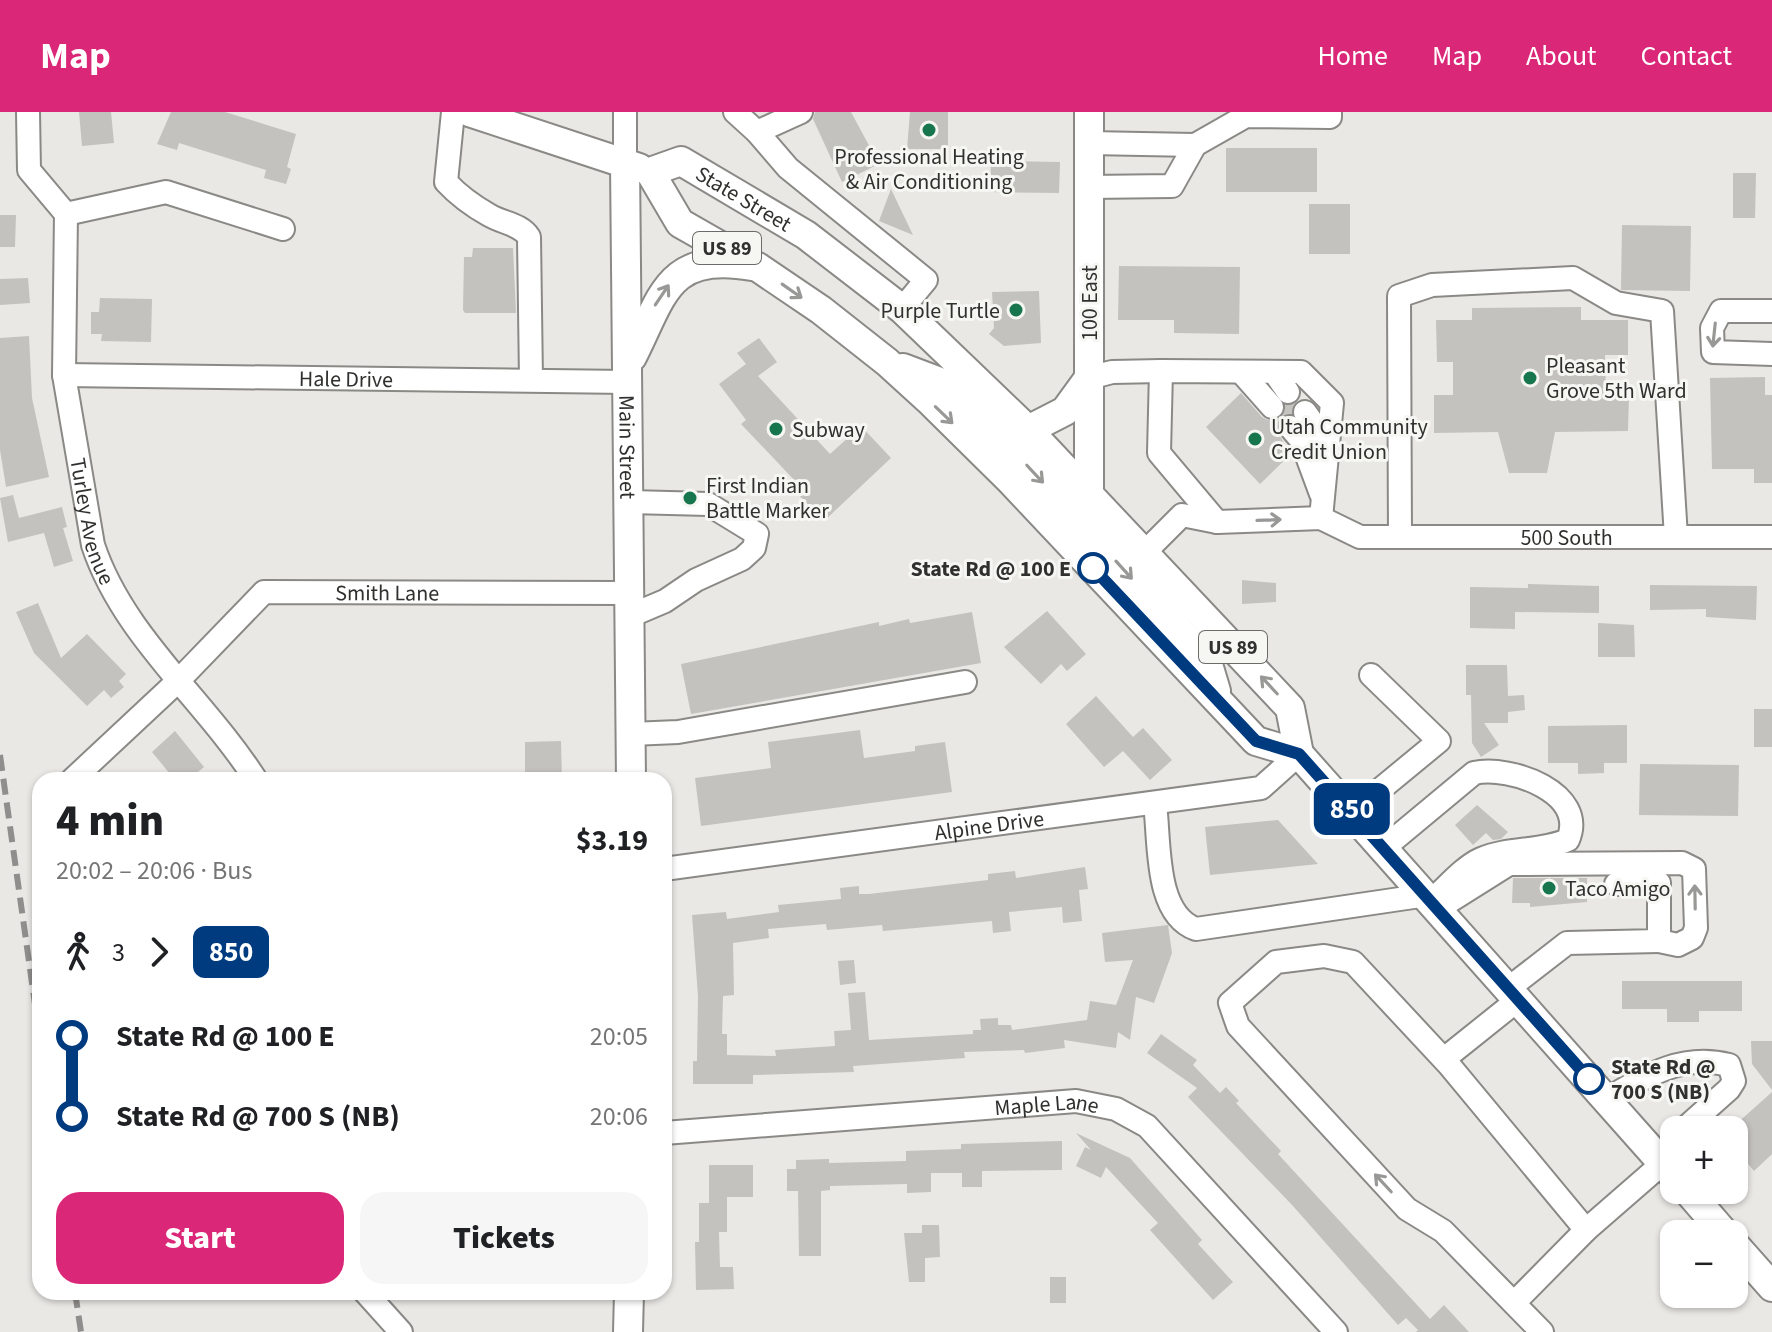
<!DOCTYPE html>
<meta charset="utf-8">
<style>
:root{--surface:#fff;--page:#f6f6f6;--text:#202124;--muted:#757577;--accent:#db2777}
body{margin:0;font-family:"Source Sans 3",sans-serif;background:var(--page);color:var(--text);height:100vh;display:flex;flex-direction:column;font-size:30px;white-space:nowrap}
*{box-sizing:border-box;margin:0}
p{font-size:26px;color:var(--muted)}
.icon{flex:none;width:44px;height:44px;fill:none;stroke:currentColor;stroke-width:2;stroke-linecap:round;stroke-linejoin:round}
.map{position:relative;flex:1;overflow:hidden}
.panel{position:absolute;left:32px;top:660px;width:640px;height:528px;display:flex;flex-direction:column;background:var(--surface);border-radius:24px;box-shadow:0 2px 6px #0004}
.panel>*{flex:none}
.badge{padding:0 16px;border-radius:12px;font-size:28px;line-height:52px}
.tools{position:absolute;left:1660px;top:1004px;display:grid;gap:16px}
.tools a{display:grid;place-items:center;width:88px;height:88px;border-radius:16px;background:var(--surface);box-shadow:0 2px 6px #0004;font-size:40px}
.map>.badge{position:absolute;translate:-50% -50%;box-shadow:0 0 0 4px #fff}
.legs{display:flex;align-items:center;gap:12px;height:88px;padding:0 24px;font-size:26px}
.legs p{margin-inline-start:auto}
.summary{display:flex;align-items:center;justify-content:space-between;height:136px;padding:0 24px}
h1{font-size:44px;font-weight:800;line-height:60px}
.cta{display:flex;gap:16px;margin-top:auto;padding:16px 24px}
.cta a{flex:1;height:92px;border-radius:24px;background:var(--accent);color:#fff;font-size:32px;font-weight:800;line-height:92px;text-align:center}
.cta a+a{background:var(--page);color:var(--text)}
ul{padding:0 24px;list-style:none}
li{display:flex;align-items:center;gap:28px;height:80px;font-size:30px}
li i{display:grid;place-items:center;width:12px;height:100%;margin:0 10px;background:currentColor}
li i::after{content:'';width:20px;height:20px;margin:-10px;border:6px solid;border-radius:50%;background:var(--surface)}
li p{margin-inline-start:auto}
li:first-child i{background:linear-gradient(#0000 50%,currentColor 0)}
li:last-child i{background:linear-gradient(currentColor 50%,#0000 0)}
header{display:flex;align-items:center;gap:48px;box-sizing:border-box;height:112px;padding:0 40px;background:var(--accent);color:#fff}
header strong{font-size:38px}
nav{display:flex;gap:44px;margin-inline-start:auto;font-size:28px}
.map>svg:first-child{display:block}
</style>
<header>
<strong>Map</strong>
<nav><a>Home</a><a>Map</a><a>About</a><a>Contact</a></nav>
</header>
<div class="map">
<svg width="1772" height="1220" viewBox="0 0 1772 1220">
<rect width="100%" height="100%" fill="#e9e8e5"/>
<path fill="#c3c2be" d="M79,0h32l3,31 -32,3z
M171,0h54l71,22 -9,33 4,2 -5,15 -22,-6 2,-8 -87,-27 -2,7 -20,-6z
M815,0h36l28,52 -37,18 -29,-63z
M910,0h38v37h-41z
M1226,36h91v44h-91z
M991,49l69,1 -1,31 -69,-1z
M1733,61h23l-1,45h-22z
M891,77l22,46 -34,-14z
M1309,92h41v50h-41z
M0,103h16l-1,32h-15z
M1622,113l69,1 -1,65 -69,-1z
M473,136h40l3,65h-51l-2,-3 1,-53h8z
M1119,154l121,1 -1,67 -65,-1v-13h-56z
M28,166l2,25 -30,2v-26z
M1039,179l2,52 -37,3 -15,-12 5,-6 -2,-36z
M100,186l52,1 -1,43 -50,-1 1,-7h-11v-22h8z
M1581,195v13h47v35h-23l1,38 23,1 -1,37 -73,1 -8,41h-38l-11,-41 -64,1v-38h19v-33h-16l-1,-42h36v-12z
M29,224l3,62 17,79 -43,10 -6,-37v-112z
M759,226l18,24 -19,14 72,78 31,-28 30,32 -67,63 -31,-32 5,-5 -57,-60 5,-4 -27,-36 27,-20 -9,-11z
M1765,265v18h7v88h-18v-14h-42l-2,-91z
M1241,281l21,24 6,3 11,-1 -3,11 15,24 -31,30 -54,-57z
M13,383l6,23 43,-11 5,20 -4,1 10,33 -19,6 -10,-34 -36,9 -8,-44z
M1242,468l34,3v19l-34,2z
M1528,472l71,2v27l-84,-1v17l-45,-1v-41l58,1z
M1650,473l107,1 -1,34 -50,-3v-8l-56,1z
M38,491l23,55 26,-24 39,40 -7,7 5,6 -13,11 -7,-8 -17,16 -53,-53 -18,-41z
M1047,499l39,43 -19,17 -6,-7 -20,20 -37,-37z
M972,500l9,51 -290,51 -10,-50 198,-42v4l30,-7 1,4z
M1598,511l36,2 1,32h-37z
M1466,553h41l1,31 16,-1 1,15 -17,2v11h-24l15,22 -18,12 -9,-14 -1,-48h-5z
M1096,584l37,41 10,-9 29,32 -22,20 -27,-29 -19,16 -38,-43z
M1754,597h18v38h-18z
M1627,613v38h-23v10l-26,1v-11h-30v-37z
M860,618l4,28 51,-7v-5l30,-4 7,50 -251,34 -6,-48 76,-10 -3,-26z
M175,619l29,36 -16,13h-13l-23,-28z
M561,629l1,39h-37v-38z
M1640,652l99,1 -1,51 -99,-1z
M1477,693l31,27 -7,7 -8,1 -7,-7 -13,12 -18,-20z
M1278,708l40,44 -108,11 -5,-48z
M1085,755l3,22 -9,1 3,31 -19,2 -1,-16 -53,5 2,19 -18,2 -1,-12 -109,10 -1,-6 -55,5 -1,-6 -58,5 1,9 -36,5 1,52 -11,1 -1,38h5v21l49,1 -1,-6 60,-4 -1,-15 17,-1 -3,-37 17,-1 4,48 104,-6v-4h8l-1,-11 18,-1v7h13l1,5 75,-10 3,-19 26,4 17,-45 -28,2 -3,-29 66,-8 4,28 -18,50 -18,-6 -6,43 -12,-8 -2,16 -52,-8 1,8 -40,5 -1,-3 -60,2 1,6 -112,8 1,6 -101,3v9h-60v-23h4l1,-65 -6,-81 34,-3 1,7 52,-7 -1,-7 63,-6 -1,-11 19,-2v8h10l119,-14v-6l27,-3 1,7z
M1513,766h74v24l-57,5v-4h-18z
M854,848l2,23 -16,2 -2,-24z
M1622,869h120v30h-43v11h-32v-13h-45z
M1161,922l36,26 -4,5 27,28 6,-6 13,14 -3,2 45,48 -3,3 152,165 14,-14 25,27h-53l2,-2 -12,-12 -8,7 -105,-119 -105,-109 9,-9 -50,-35z
M1751,929h21v49l-20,-26z
M1772,980v62l-18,17 -20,-24v-21z
M1076,1021l54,25 72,82 -4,4 35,38 -20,18 -63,-70 8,-7 -52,-56 -5,11 -25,-12 9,-19 6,3z
M1062,1029v29l-80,1v16h-20v-14h-31v19l-24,1v-9l-77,2v4l-9,1v65h-22l-1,-65h-11v-22h9v-9l33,-1v4l77,-2v-10l55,-2v-5z
M709,1053h44v32h-26v35h-8l1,35h13l1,22 -38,1 -1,-48h4v-39h10z
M922,1113h17l1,32 -15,1v24h-16l-5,-49h18z
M1050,1165h16v26h-16z"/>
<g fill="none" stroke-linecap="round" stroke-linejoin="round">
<path stroke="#c4c3c0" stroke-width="22" stroke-dasharray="22 11" stroke-linecap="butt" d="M1279,289l18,19"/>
<defs>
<g id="minor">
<path d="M28,0l1,58 37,44"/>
<path d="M453,0l-7,70c13,14 27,24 43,33 13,8 32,9 40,22l2,143"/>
<path d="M625,0v51"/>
<path d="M735,0l22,20 44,-20"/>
<path d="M757,20l31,36 138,112 -24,29"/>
<path d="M1089,31l106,2"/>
<path d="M1089,75l83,-1 23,-41 51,-29 84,1v-5"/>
<path id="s1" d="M66,102l-2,161 29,170c30,91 112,155 163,235"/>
<path d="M66,102l100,-22 117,37"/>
<path d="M1772,199h-51l-9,17 1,24 59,2"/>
<path d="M1241,260l31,35"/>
<path d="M1274,260l14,20"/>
<path id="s2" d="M64,263l564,7"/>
<path d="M1089,266l23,-6 49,-1"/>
<path d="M1305,300l15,21 8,19"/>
<path d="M1290,315l11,13 20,54"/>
<path d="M630,390l78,2 49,30 -3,14 -12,11 -46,21 -31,21 -33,14"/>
<path d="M1217,410l-58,-69 2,-82 140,1 31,31 -11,115"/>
<path d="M1400,425l-1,-241 33,-11 141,-7 43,25 46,8 14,226"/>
<path id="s3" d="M1145,440l37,-37 35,7 104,-4 39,19h412"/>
<path d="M631,622l47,-2 287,-50"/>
<path id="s4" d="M72,668l107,-100 85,-88 367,1"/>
<path d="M1155,692c5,37 -1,110 41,125l231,-34"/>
<path d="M1354,699l85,-70 -68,-66"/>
<path d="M1385,735l89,-74c37,-8 114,20 94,67 -28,12 -59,7 -87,19 -18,8 -35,29 -49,41"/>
<path id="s5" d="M664,757l597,-81 38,-34"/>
<path d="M1439,796l70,-44 173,-1 12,6 2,59 -4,10 -14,7 -19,-4"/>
<path d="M1509,876l58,-45 92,-2v-58l-43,1"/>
<path d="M1444,947l75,-60"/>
<path d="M1607,987c39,-23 75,-46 122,-34l5,16 -5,8 -46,41"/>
<path id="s6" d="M664,1021l412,-32 40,8 31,17 189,206"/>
<path d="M365,1180l36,40"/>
<path d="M1514,1191l72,-73"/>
<path d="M1542,1220l-99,-101 -36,-22 -169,-183 -8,-23 46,-41 48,-6 29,6 96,103 137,165 77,-67"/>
</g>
<g id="major">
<path d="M469,0l170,56"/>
<path id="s7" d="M625,51l6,617"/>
<path d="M650,60l30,51 79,45 62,42 66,52 45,41 77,76 247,262 43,13 375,422"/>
<path id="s8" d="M650,60l31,-11 125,74 96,74 126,121 262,278 9,46"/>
<path d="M632,245c31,-61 35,-106 120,-91"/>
<path d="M903,256l45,17 123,127 136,149 9,30"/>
<path d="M1028,318l37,-19 24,-33"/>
<path d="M1083,389l6,-6v-383"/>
<path d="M1687,1078l38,44"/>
<path d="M1734,1132l38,43"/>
<path d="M628,1220l1,-40"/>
</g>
</defs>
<use href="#minor" stroke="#8a8986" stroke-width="26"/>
<use href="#major" stroke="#8a8986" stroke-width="32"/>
<use href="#minor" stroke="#fff" stroke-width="22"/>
<use href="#major" stroke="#fff" stroke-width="28"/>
<path stroke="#8f8e8c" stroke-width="6" stroke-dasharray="16 8" stroke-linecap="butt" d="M0,643l40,285
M75,1180l6,40"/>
</g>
<defs><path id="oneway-shaft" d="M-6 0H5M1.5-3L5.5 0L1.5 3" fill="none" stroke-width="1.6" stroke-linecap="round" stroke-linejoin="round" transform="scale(2)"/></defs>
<g stroke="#989896">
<use href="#oneway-shaft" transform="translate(792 179) rotate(35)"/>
<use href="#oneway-shaft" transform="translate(662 183) rotate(-56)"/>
<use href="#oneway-shaft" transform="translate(1714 223) rotate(96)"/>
<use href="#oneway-shaft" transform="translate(944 303) rotate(44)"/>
<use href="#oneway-shaft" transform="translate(1035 362) rotate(47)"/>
<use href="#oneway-shaft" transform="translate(1269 408) rotate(-2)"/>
<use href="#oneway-shaft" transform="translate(1124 458) rotate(48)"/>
<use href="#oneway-shaft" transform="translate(1269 573) rotate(-133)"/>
<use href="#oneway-shaft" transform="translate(1695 785) rotate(-91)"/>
<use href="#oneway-shaft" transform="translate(1383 1071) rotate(-133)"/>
</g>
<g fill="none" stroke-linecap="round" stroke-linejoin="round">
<defs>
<path id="line-1" d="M1093,456l163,173 43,13 290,325"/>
</defs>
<use href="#line-1" stroke="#fff" stroke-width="18"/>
<use href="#line-1" stroke="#003b80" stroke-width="12"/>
</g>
<g fill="#17764d" stroke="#f6f6f2" stroke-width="3">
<circle cx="929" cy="18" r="8"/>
<circle cx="1016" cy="198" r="8"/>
<circle cx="1530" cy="266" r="8"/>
<circle cx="776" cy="317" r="8"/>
<circle cx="1255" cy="327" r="8"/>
<circle cx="690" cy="386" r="8"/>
<circle cx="1549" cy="776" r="8"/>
</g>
<g fill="#fff" stroke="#003b80" stroke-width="4">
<circle cx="1093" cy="456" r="14"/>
<circle cx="1589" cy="967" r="14"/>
</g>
<g text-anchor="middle" stroke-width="6" stroke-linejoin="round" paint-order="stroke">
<g fill="#f6f6f2" stroke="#6b6b69" stroke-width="2">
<rect x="693" y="120" width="68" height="32" rx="6"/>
<rect x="1199" y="519" width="68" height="32" rx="6"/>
</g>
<g font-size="20" font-weight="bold" fill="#30302e">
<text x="727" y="143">US 89</text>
<text x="1233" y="542">US 89</text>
</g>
<g font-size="22" fill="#30302e" stroke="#f6f6f2" text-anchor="start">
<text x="929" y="52" text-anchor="middle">Professional Heating<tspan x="929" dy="25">&amp; Air Conditioning</tspan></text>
<text x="1000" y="206" text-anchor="end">Purple Turtle</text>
<text x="1546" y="261">Pleasant<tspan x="1546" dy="25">Grove 5th Ward</tspan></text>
<text x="1271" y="322">Utah Community<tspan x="1271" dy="25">Credit Union</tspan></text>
<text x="792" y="325">Subway</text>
<text x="706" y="381">First Indian<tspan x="706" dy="25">Battle Marker</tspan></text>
<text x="1565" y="784">Taco Amigo</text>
</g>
<g font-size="22" fill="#30302e" stroke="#f6f6f2">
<text dy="8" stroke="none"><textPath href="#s8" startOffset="106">State Street</textPath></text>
<text transform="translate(1089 191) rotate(-90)" y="8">100 East</text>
<text dy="8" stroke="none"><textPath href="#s2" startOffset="282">Hale Drive</textPath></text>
<text dy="8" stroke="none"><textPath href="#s7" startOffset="284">Main Street</textPath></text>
<text dy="8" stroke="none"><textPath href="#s1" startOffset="310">Turley Avenue</textPath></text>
<text dy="8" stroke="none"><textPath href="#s3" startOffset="442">500 South</textPath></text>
<text dy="8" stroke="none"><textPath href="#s4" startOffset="392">Smith Lane</textPath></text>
<text dy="8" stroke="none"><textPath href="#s5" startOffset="328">Alpine Drive</textPath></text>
<text dy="8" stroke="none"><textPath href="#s6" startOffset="384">Maple Lane</textPath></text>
</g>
<g font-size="22" font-weight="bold" fill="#30302e" stroke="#f6f6f2" text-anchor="end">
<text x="1071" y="464">State Rd @ 100 E</text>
<text x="1611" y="962" text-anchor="start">State Rd @<tspan x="1611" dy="25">700 S (NB)</tspan></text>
</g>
</g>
</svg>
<div class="tools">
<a>+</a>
<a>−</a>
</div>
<b class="badge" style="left:1352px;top:697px;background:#003b80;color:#fff">850</b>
<section class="panel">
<div class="summary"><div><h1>4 min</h1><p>20:02 – 20:06 · Bus</p></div><b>$3.19</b></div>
<div class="legs"><svg class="icon" aria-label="walk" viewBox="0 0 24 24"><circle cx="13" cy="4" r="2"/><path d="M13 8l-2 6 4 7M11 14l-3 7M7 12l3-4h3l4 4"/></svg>3<svg class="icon" aria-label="forward" viewBox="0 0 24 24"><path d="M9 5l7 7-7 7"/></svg><b class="badge" style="background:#003b80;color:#fff">850</b></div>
<ul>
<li><i style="color:#003b80"></i><b>State Rd @ 100 E</b><p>20:05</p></li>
<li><i style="color:#003b80"></i><b>State Rd @ 700 S (NB)</b><p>20:06</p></li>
</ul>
<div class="cta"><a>Start</a><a>Tickets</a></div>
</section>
</div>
